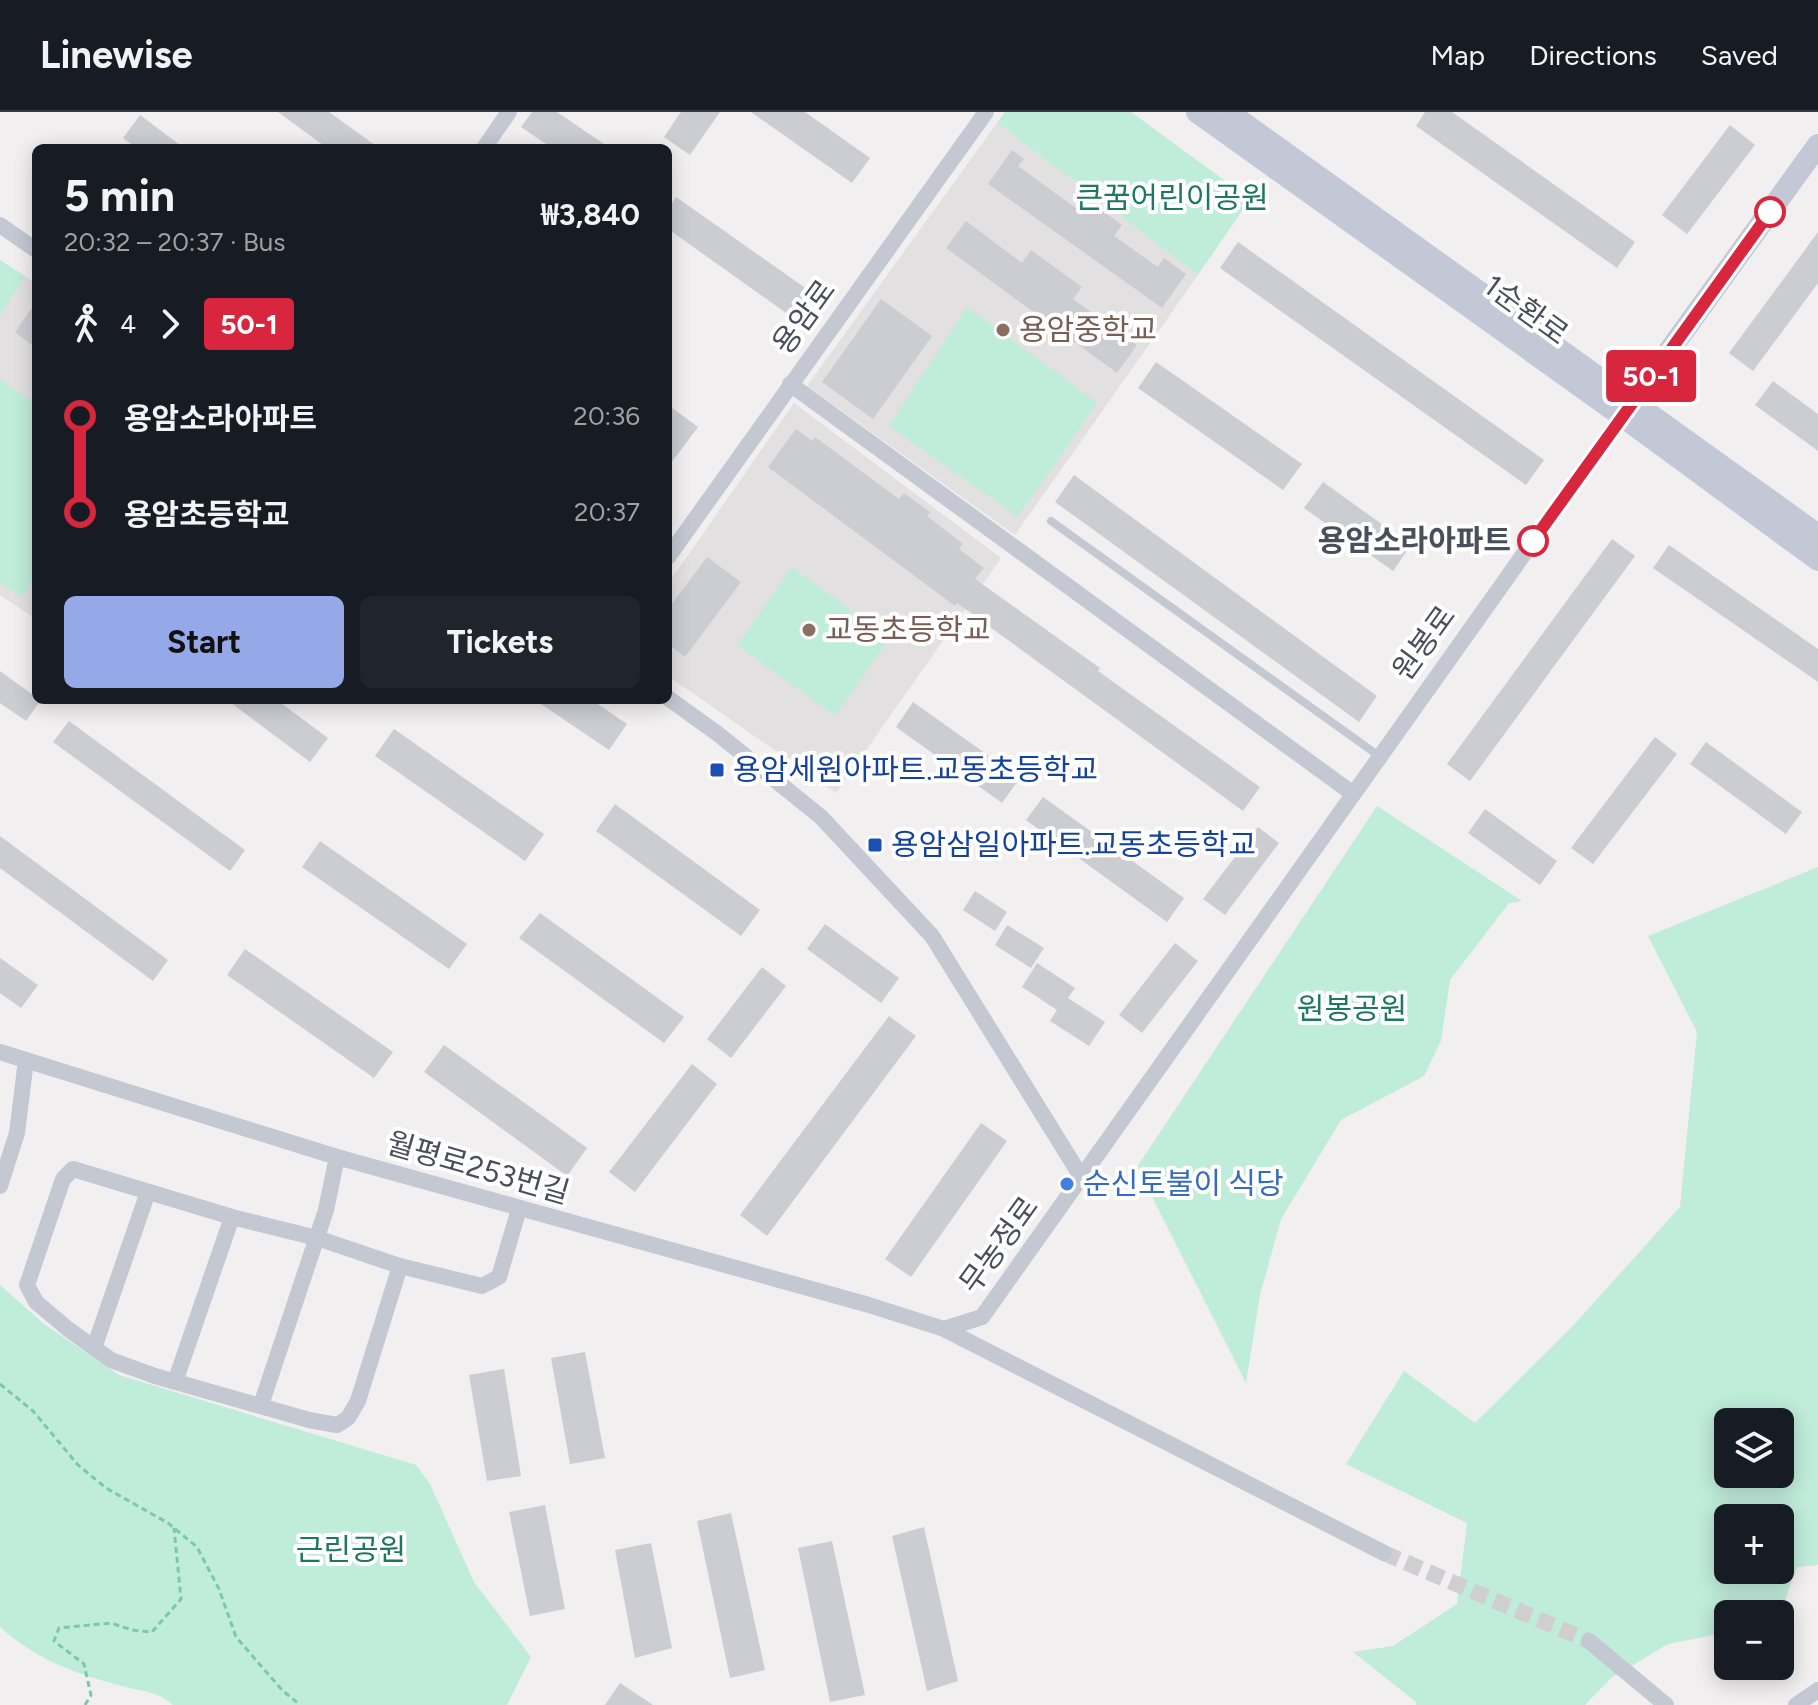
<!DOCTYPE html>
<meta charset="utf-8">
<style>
:root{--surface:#171b24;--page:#20242c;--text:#f1f3f6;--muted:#9ea1a6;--line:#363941;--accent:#95a8e8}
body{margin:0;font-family:Figtree,"Noto Sans KR",sans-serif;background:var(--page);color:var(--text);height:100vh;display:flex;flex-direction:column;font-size:30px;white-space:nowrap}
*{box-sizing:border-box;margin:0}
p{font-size:26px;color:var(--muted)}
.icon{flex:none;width:44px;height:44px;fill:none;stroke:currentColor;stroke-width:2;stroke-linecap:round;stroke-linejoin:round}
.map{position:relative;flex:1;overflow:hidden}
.details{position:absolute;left:32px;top:32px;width:640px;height:560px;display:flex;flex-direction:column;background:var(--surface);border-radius:12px;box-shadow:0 4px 20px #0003}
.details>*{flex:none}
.badge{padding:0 16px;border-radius:6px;font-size:28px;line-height:52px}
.fabs{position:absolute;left:1714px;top:1296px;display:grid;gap:16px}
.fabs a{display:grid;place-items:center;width:80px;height:80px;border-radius:12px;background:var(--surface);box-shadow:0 4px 20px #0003;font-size:40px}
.map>.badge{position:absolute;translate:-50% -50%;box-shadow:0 0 0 4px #fff}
.legs{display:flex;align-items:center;gap:12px;height:88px;padding:0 32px;font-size:26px}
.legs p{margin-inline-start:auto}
.headline{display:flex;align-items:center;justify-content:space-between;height:136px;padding:0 32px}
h1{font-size:44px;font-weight:700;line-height:60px}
.primary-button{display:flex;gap:16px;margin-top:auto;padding:16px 32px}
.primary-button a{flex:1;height:92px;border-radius:12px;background:var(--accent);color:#111;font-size:32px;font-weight:700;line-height:92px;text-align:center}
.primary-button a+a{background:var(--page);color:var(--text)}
ul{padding:0 32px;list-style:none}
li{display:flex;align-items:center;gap:28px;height:96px;font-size:30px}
li i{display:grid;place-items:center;width:12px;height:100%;margin:0 10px;background:currentColor}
li i::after{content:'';width:20px;height:20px;margin:-10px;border:6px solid;border-radius:50%;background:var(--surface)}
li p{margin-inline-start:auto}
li:first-child i{background:linear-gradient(#0000 50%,currentColor 0)}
li:last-child i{background:linear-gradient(currentColor 50%,#0000 0)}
header{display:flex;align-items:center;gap:48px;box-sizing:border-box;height:112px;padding:0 40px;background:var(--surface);border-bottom:2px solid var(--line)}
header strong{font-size:38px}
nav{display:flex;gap:44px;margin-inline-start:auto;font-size:28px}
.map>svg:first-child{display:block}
</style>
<header>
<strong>Linewise</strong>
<nav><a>Map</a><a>Directions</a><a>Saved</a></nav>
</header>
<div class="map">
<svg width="1818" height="1593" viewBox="0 0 1818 1593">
<rect width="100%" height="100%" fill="#f1efef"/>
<path fill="#e2e0e0" d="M997,11l201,152 -183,260 -208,-149z
M25,164l11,8v335l-36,-24v-279z
M794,291l207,155 -165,235 -168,-117v-92z"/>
<path fill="#c0ecda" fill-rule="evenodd" d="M1005,0h126l119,87 -52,76 -201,-152z
M0,148l25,16 -25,40z
M967,195l130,96 -79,114 -129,-91z
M0,267l36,25v172l-14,21 -22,-15z
M792,455l97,72 -54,77 -98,-71z
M1377,694l145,95 -13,2 -59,77 -9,61 -17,35 -83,44 -60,99 -21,76 -14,88 -109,-216z
M1818,755v698l-21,2 -17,47h-52v18l-60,12 -57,34 -26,27h-169v-3l-63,-50 40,-6 64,-42 10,-81 -121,-59 58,-93 71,52 96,-95 109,-121 17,-175 -49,-96zM1728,1310h52v52h-52zM1728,1406h52v52h-52z
M0,1173l44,39 75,51 297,90 14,19 44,98 57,75 -24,48h-334c-17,-15 -30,-13 -51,-19 -46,-12 -87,-27 -122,-59z"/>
<path fill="#cccdd3" d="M278,0h51l50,36h-52z
M532,0h25l53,36h-58l-31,-21z
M681,0h39l-30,43 -26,-18z
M751,0h54l65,46 -18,25z
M1425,0h27l183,130 -18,26 -201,-142z
M140,3l44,33h-48l-13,-10z
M1730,13l25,20 -68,89 -25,-19z
M1012,38l12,9 -6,7 59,43 8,-11 37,27 -8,11 44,31 6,-9 22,16 -24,34 -174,-124z
M676,85l138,97 -18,26 -128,-91v-20z
M966,109l56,42 9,-13 51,37 -9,12 64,46 -20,28 -171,-125z
M1818,120v51l-65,88 -24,-18z
M1238,130l306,218 -18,25 -306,-217z
M881,187l51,37 -59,83 -51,-37z
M36,190v46l-21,-16z
M1156,250l146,102 -19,26 -145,-102z
M1773,269l45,33v37l-63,-46z
M668,293l30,22 -30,40z
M796,317l16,12 3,-4 84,62 5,-6 26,19 -3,4 36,28 -4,5 25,19 -9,11 125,89 -2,3 162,116 -17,24 -286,-208 -2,3 -187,-139z
M1074,363l303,221 -18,26 -304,-220z
M1323,370l88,63 -18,26 -89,-63z
M1612,427l23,17 -165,225 -23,-17z
M1669,433l149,104v33l-165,-114z
M707,445l34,25 -56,75 -17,-13v-35z
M0,559l36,26v3h5l-15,21 -26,-18z
M227,588h50l51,38 -18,24z
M535,588h57l35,24 -18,26z
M913,590l107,76 -18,25 -106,-76z
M69,609l176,129 -15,21 -177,-129z
M394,617l150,105 -19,27 -150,-105z
M1655,625l22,17 -84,110 -22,-16z
M1706,630l96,70 -16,22 -96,-70z
M1043,685l141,101 -17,24 -141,-102z
M615,692l145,106 -19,26 -145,-105z
M1485,697l72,52 -17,24 -72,-52z
M1258,715l21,16 -54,72 -22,-16z
M0,724l168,124 -15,21 -153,-113z
M320,729l147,103 -18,25 -147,-102z
M975,779l32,21 -12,19 -32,-21z
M540,801l144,104 -20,26 -145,-105z
M825,812l74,54 -18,25 -74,-54z
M1007,813l37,23 -13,20 -36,-23z
M1175,831l23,18 -56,72 -23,-18z
M245,837l148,103 -19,26 -147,-103z
M0,846l38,27 -17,23 -21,-15z
M1037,851l38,25 -7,10 37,24 -16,24 -39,-25 7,-11 -35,-23z
M762,855l24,19 -55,72 -24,-19z
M889,904l27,20 -149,200 -27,-21z
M444,933l143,103 -20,28 -143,-104z
M692,952l25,20 -82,108 -26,-20z
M981,1011l26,18 -96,136 -26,-18z
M585,1240l20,106 -35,6 -19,-106z
M504,1257l17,107 -34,5 -18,-106z
M545,1393l20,104 -35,7 -21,-104z
M731,1401l34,157 -35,8 -33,-157z
M924,1415l34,154 -31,10 -35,-155z
M832,1429l33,154 -35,7 -32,-154z
M651,1431l21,105 -37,10 -20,-108z
M620,1571l33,22h-48z"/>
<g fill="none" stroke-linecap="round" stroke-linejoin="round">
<path stroke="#cfcfd1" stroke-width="16" stroke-dasharray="16 8" stroke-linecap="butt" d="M1384,1441l205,88"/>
<path stroke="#7ac8b1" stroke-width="3" stroke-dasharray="6 4" stroke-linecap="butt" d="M0,1272l33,27 45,54 28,23 62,35 29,24 22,42 17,48 46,53 18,15
M85,1593l6,-10 -7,-31 -30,-23 5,-13 52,-5 21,7 20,2 29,-33 -7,-71"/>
<path stroke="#c3c8d3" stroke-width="8" d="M1051,409l328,235"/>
<path stroke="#c3c8d3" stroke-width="16" d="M484,36l25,-36
M0,113l36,25
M790,272l562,409
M668,445l318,-445
M668,586l50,36 103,83 111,119 150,242
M0,940l337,105 532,148 75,24 440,224
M0,1074l17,-53 9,-73
M400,1154l-42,135 -10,17 -11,7 -28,-5 -154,-44 -44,-16 -43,-31 -32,-27 -9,-17 36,-106 10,-10 159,48 85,21 83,28 82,20 17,-9 20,-68
M944,1217l38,-12 640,-901
M94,1236l54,-156
M175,1270l57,-165
M261,1293l65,-195 11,-53
M1589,1529l77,64
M1796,1593l22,-15"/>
<path stroke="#c2c8d6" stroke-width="22" d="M1197,0l425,304 196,144
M1228,0l590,423
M1625,300l193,-267"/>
</g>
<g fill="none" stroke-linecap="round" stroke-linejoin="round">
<defs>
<path id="line-1" d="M1533,429l237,-329"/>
</defs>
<use href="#line-1" stroke="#fff" stroke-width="18"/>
<use href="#line-1" stroke="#d7263d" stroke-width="12"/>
</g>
<g fill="#fff" stroke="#d7263d" stroke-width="4">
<circle cx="1770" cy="100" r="14"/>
<circle cx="1533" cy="429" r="14"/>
</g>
<g fill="#8d6e63" stroke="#fff" stroke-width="3">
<circle cx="1003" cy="218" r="8"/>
<circle cx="809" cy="518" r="8"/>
</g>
<g fill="#1a4fb4" stroke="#fff" stroke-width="3">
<rect x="709" y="650" width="16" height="16" rx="4"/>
<rect x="867" y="725" width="16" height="16" rx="4"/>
</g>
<circle fill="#3f7fe0" stroke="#fff" stroke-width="3" cx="1067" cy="1072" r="8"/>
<g text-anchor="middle" stroke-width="8" stroke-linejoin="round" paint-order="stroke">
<g font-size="30" fill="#1d785d" stroke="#fff">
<text x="1172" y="96">큰꿈어린이공원</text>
<text x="1352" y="907">원봉공원</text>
<text x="351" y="1448">근린공원</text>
</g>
<g font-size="30" fill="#484e5b" stroke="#fff">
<text transform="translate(1526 198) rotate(36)" y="10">1순환로</text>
<text transform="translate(804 205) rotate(-54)" y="10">용암로</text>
<text transform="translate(1424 531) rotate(-54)" y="10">원봉로</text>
<text transform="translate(478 1056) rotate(16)" y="10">월평로253번길</text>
<text transform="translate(999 1133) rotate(-54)" y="10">무농정로</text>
</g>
<g font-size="30" fill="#785e54" stroke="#fff" text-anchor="start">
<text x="1019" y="228">용암중학교</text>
<text x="825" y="528">교동초등학교</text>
</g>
<g font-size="30" font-weight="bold" fill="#484e5b" stroke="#fff" text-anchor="end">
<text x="1511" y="439">용암소라아파트</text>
</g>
<g font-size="30" fill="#164399" stroke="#fff" text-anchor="start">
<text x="733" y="668">용암세원아파트.교동초등학교</text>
<text x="891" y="743">용암삼일아파트.교동초등학교</text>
</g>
<g font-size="30" fill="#366cbe" stroke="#fff" text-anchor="start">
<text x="1083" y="1082">순신토불이 식당</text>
</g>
</g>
</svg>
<div class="fabs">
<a><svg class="icon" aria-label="layers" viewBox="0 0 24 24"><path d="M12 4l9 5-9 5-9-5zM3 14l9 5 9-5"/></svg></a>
<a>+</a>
<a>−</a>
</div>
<b class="badge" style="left:1651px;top:264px;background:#d7263d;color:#fff">50-1</b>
<section class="details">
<div class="headline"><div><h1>5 min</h1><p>20:32 – 20:37 · Bus</p></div><b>₩3,840</b></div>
<div class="legs"><svg class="icon" aria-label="walk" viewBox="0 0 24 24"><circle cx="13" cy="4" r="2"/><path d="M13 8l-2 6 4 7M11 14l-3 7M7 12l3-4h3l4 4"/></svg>4<svg class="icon" aria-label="forward" viewBox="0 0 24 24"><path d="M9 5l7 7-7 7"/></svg><b class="badge" style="background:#d7263d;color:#fff">50-1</b></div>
<ul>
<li><i style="color:#d7263d"></i><b>용암소라아파트</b><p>20:36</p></li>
<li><i style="color:#d7263d"></i><b>용암초등학교</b><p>20:37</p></li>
</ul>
<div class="primary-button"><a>Start</a><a>Tickets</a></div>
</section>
</div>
